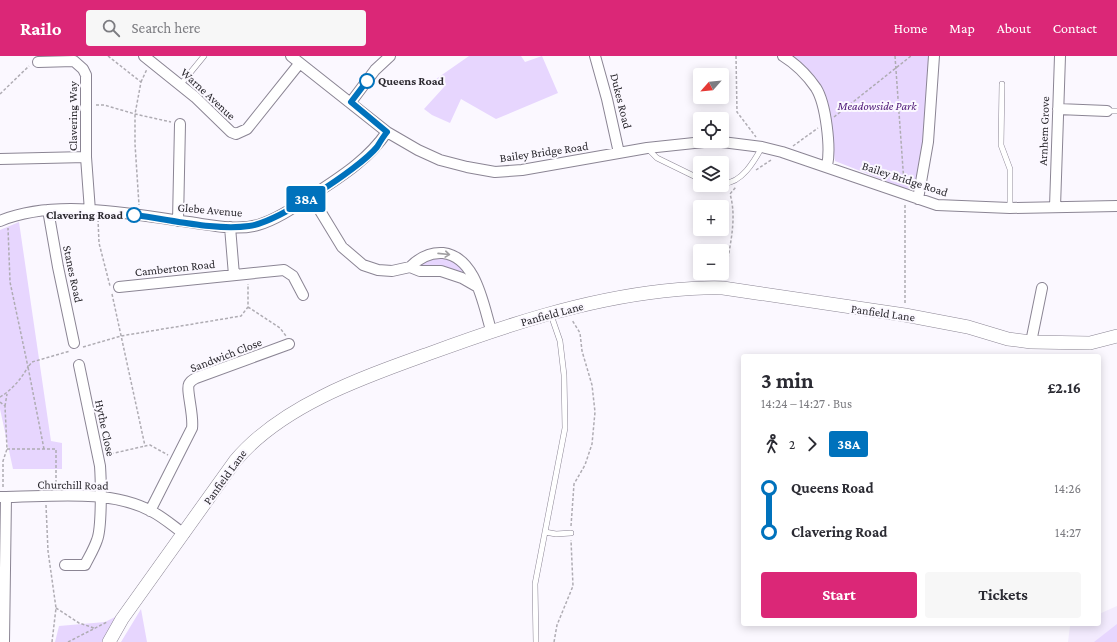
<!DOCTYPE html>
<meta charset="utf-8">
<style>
:root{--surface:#fff;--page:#f7f7f7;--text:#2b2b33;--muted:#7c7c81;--accent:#db2777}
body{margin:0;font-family:"Crimson Pro",serif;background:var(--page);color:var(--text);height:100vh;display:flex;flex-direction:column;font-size:15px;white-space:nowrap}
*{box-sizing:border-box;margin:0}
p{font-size:13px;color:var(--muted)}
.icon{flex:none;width:22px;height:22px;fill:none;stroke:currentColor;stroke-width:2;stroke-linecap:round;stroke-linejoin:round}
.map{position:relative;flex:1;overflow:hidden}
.sheet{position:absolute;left:741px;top:298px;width:360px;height:272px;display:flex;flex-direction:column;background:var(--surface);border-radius:4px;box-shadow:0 2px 10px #0003}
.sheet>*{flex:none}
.badge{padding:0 8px;border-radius:3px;font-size:14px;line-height:26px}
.needle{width:26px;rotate:243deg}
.buttons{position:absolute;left:693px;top:12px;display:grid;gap:8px}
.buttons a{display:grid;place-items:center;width:36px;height:36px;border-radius:4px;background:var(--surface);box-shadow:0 2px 10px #0003;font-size:20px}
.map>.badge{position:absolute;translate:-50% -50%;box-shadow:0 0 0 2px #fff}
.legs{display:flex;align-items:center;gap:6px;height:44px;padding:0 20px;font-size:13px}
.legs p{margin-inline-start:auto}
.headline{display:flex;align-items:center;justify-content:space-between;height:68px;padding:0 20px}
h1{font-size:22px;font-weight:700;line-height:30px}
.button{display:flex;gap:8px;margin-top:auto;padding:8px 20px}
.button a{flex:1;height:46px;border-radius:4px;background:var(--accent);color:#fff;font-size:16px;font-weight:700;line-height:46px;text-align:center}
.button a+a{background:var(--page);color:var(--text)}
ul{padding:0 20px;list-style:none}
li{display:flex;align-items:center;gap:14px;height:44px;font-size:15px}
li i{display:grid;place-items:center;width:6px;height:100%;margin:0 5px;background:currentColor}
li i::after{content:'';width:10px;height:10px;margin:-5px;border:3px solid;border-radius:50%;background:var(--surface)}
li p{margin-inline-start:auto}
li:first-child i{background:linear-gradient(#0000 50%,currentColor 0)}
li:last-child i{background:linear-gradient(currentColor 50%,#0000 0)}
header{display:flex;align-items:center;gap:24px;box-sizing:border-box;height:56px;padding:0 20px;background:var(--accent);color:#fff}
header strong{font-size:19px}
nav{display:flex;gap:22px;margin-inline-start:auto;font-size:14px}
.search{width:280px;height:36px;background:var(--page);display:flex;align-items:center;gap:10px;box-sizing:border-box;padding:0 14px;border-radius:4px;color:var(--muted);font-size:15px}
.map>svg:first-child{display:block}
</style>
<header>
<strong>Railo</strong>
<div class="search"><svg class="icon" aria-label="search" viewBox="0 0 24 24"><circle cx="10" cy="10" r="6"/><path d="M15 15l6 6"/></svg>Search here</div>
<nav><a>Home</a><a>Map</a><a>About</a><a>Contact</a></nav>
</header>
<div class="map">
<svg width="1117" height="586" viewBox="0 0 1117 586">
<rect width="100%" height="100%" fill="#fbf8ff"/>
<path fill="#f3ebfe" d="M1117,550v36h-49l2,-16 6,-2h23v-10z"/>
<path fill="#e7d6fe" d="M469,0h52l4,6 17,-6 16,37 -62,26 -35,-20 -11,24 -18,-8 -8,-6 20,-22 -8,-8z
M788,0h142c-2,31 -2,106 -16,131l-8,2 -71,-28 -7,-50z
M19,166l32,219 11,2v26h-49l-13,-60v-179z
M426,202h25l17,17 -47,-8 -1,-5z
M141,553l6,33h-26z
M123,557l-16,29h-52l4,-16 46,-4z
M1117,568v18h-23z"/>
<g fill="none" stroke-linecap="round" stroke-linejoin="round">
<defs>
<path id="service" d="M181,28l23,-28
M1002,28l-1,61 9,24v39
M1107,55h10
M648,93l9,9 43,21
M722,127c19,2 33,-23 40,-36
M545,476l11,2 15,-1
M536,586l-1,-58 30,-156 -1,-53 -4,-34 -9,-26"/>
<path id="minor" d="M144,0l51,41 36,35 5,2 11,-5 52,-65
M291,0l96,76 31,18 22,10 27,7 28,5 27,-2 125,-22 66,-7
M595,0l12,43 12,54
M783,0c13,8 24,19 33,32 10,16 15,60 11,78
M38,6l36,-1 9,8 3,6v82l4,54
M351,46l24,-32 15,-14
M1058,53l49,2
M714,85l48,6 20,5 155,53 73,3 107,-2
M0,103l86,-2
M311,140l31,51 21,18 15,5 14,1 18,-4 10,4h21l21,7 14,8
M918,143l10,-57 6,-86
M1055,151l5,-151
M48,154l10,57 16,76
M0,165c56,-23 130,-7 189,1 22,3 47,9 69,3 21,-6 42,-22 61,-34 26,-17 50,-33 68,-59
M178,165l2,-97
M230,171l4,48
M410,211c9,-9 19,-15 33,-14 33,4 40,51 48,77
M119,231l165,-17 9,6 10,19
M1031,286l11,-54
M0,441c48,0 108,-9 151,14 12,6 22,15 33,23
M150,455l42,-83c2,-13 -6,-38 -3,-44 1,-2 5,-5 7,-6l93,-34
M65,509h20c4,-8 9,-16 12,-25 5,-12 4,-60 3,-74l-21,-101
M4,586l2,-145"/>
<path id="tertiary" d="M109,586l13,-23 113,-158c46,-55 126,-83 193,-107 76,-28 154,-54 235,-63 20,-2 40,-4 60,-3l182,27 63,12 40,12 23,3 59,1 27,-7"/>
</defs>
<use href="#service" stroke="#8b8594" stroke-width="6"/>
<use href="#minor" stroke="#8b8594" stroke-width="12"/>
<use href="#tertiary" stroke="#8b8594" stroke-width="14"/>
<path stroke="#afacb3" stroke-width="1.5" stroke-dasharray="3 2" stroke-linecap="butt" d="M108,0l33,26 -6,32v30l4,61
M736,0l1,56 19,25
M895,0l9,127
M141,26l6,-13
M0,38l29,-28
M96,49h8l31,9 36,8
M834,61l77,-61
M793,90l25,-18
M756,114l15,-10
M905,149v100
M98,163l1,24 11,43
M725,222c3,-27 13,-57 5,-84l6,-7
M112,238l33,152 5,-1 18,10
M248,251l32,21 6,8
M83,291l38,-11 120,-20 7,-9v-23
M0,341c12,-7 21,-18 28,-30l-18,-85 -2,-54
M0,346l5,4 2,43 -4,12v27
M5,350l2,-12
M7,393h49v38
M44,393l-16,-82 4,-5 38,-11
M106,399l39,-9
M46,449l2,46 8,57 -4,34
M571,470l3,-42 11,-19 7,-21 3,-32 -3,-27 -10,-34 -2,-18 -8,-13
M56,552l23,15 15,5
M68,586l39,-20
M554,586l3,-17 16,-39 -2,-46"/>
<use href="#service" stroke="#fff" stroke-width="5"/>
<use href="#minor" stroke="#fff" stroke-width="10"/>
<use href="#tertiary" stroke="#fff" stroke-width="13"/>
</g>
<defs><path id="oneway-shaft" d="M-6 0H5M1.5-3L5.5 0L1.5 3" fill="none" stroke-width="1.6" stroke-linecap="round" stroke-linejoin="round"/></defs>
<use stroke="#a09fa1" href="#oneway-shaft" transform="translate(444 198) rotate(6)"/>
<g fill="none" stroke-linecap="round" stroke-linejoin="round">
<defs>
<path id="line-1" d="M134,159c35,4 81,16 115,11 27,-3 110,-57 128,-79 3,-5 6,-10 10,-15l-36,-30 16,-21"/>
</defs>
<use href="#line-1" stroke="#fff" stroke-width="9"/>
<use href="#line-1" stroke="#0072bc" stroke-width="6"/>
</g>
<g fill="#fff" stroke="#0072bc" stroke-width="2">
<circle cx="367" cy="25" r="7"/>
<circle cx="134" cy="159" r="7"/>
</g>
<g text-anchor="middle" stroke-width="4" stroke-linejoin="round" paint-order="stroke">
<g font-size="12" font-weight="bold" fill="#2b292f" stroke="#fbf8ff" text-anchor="start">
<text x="378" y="29">Queens Road</text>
<text x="123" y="163" text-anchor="end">Clavering Road</text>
</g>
<g font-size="12" fill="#2b292f" stroke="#fbf8ff">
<text transform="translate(208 38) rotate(43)" y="4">Warne Avenue</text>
<text transform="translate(621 45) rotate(76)" y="4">Dukes Road</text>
<text transform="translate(73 60) rotate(-90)" y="4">Clavering Way</text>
<text transform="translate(1044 75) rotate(-88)" y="4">Arnhem Grove</text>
<text transform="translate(544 96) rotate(-8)" y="4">Bailey Bridge Road</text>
<text transform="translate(905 123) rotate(18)" y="4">Bailey Bridge Road</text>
<text transform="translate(210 154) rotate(5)" y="4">Glebe Avenue</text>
<text transform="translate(175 212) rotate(-6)" y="4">Camberton Road</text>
<text transform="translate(73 218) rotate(78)" y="4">Stanes Road</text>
<text transform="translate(883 257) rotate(8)" y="4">Panfield Lane</text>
<text transform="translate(552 258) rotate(-15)" y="4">Panfield Lane</text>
<text transform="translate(226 299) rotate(-21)" y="4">Sandwich Close</text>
<text transform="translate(105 372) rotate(78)" y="4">Hythe Close</text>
<text transform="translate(225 421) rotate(-54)" y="4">Panfield Lane</text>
<text transform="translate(73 429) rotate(1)" y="4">Churchill Road</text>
</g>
<g font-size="12" font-style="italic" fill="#4c1676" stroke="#fbf8ff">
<text x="877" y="54">Meadowside Park</text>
</g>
</g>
</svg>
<div class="buttons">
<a><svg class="needle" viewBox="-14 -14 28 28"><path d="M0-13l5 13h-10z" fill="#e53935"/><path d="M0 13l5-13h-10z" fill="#7c7c81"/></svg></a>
<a><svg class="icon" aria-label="locate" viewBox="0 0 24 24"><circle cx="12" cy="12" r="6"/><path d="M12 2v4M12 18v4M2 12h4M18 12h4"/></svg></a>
<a><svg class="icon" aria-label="layers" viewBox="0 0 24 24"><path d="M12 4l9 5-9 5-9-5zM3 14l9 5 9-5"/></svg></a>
<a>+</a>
<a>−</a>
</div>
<b class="badge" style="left:306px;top:143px;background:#0072bc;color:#fff">38A</b>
<section class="sheet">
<div class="headline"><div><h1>3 min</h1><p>14:24 – 14:27 · Bus</p></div><b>£2.16</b></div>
<div class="legs"><svg class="icon" aria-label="walk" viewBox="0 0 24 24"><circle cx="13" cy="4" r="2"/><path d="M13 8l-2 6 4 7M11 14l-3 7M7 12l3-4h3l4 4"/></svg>2<svg class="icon" aria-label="forward" viewBox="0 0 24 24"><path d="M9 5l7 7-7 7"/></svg><b class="badge" style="background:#0072bc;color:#fff">38A</b></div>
<ul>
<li><i style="color:#0072bc"></i><b>Queens Road</b><p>14:26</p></li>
<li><i style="color:#0072bc"></i><b>Clavering Road</b><p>14:27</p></li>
</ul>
<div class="button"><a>Start</a><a>Tickets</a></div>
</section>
</div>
